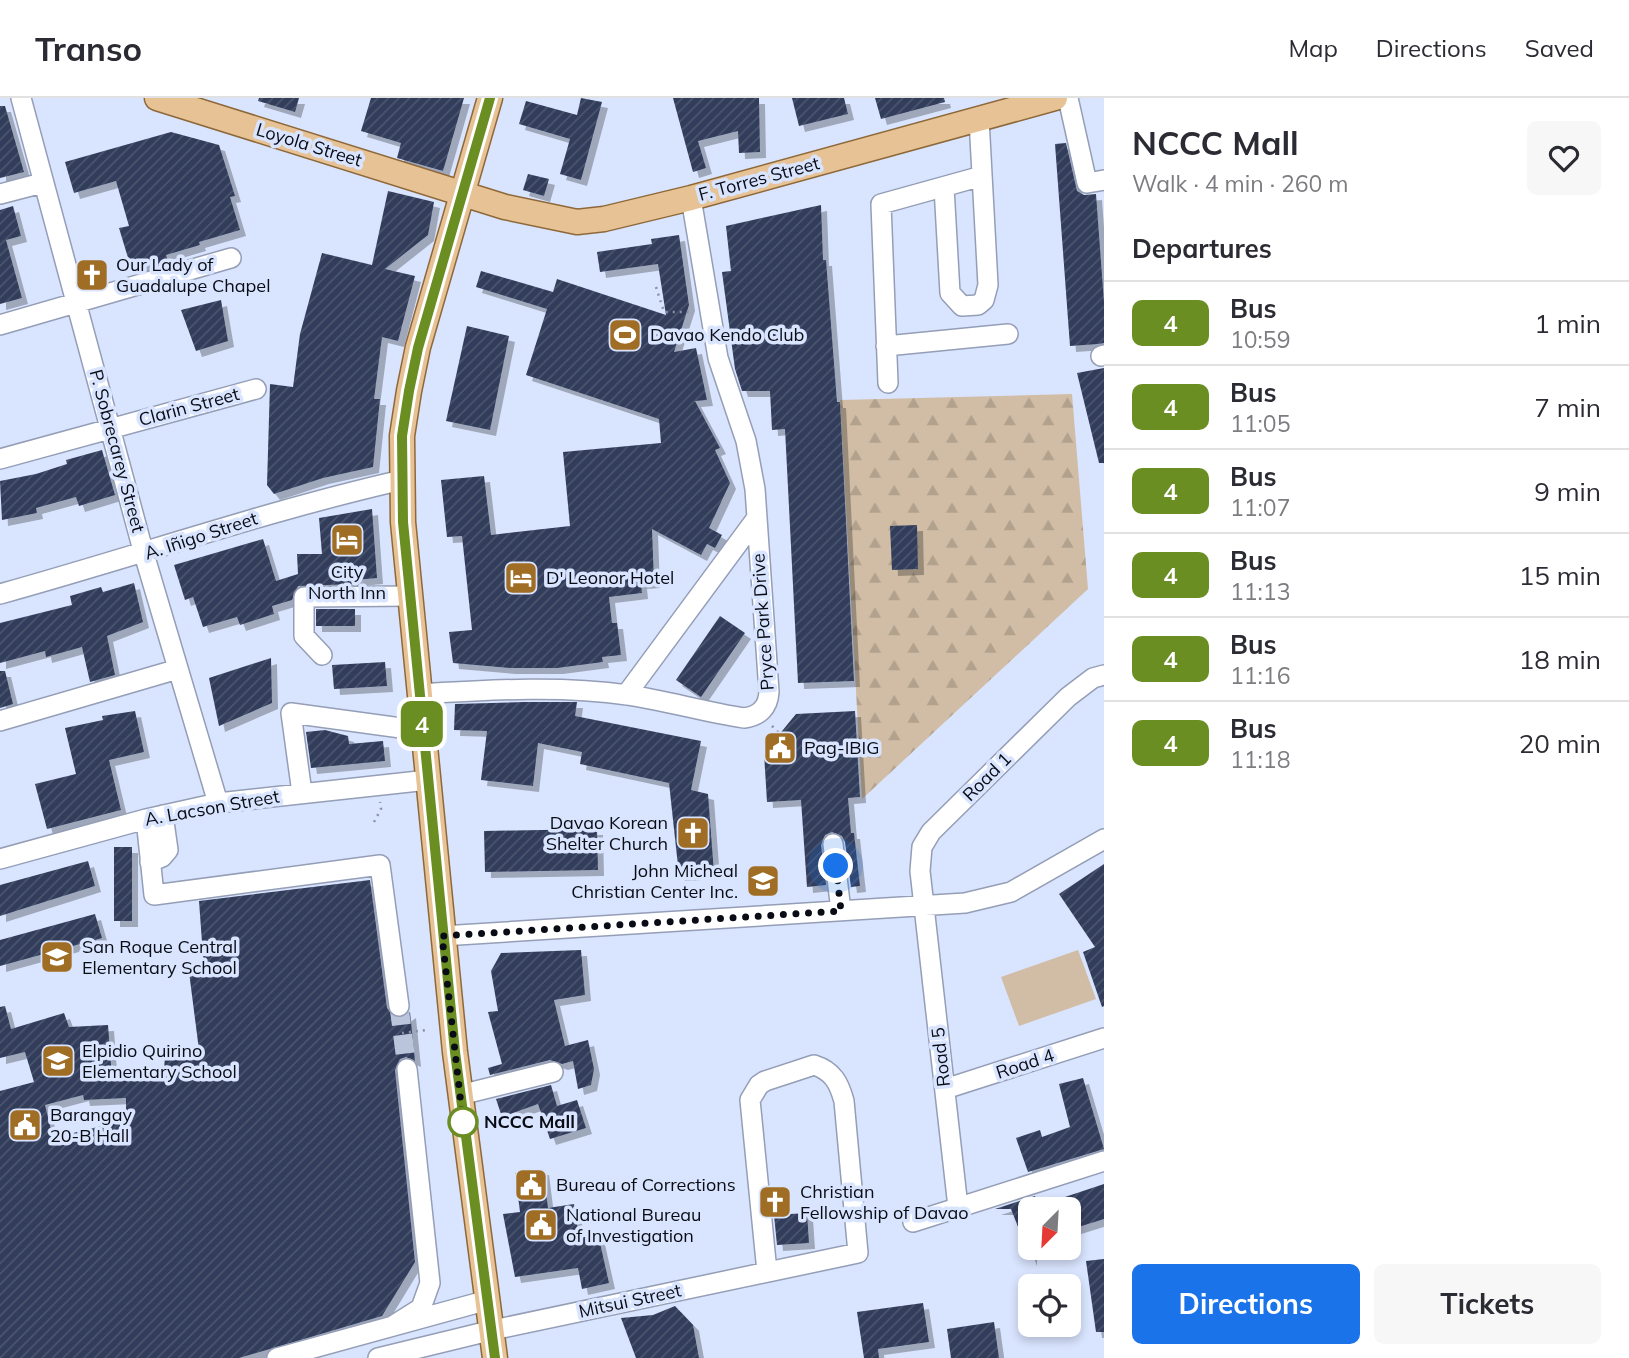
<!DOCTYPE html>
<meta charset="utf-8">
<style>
:root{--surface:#fff;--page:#f7f7f7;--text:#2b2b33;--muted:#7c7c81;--line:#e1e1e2;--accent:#1a73e8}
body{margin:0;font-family:Mulish,sans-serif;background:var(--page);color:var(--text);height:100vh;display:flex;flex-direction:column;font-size:26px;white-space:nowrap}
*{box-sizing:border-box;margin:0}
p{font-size:23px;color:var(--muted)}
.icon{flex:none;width:38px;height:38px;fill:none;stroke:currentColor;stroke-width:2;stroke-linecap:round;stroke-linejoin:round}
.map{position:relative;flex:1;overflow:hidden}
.sheet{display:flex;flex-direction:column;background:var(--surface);width:525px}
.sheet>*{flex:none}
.badge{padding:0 14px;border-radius:10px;font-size:24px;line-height:46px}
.needle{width:46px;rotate:204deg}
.buttons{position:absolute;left:1018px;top:1099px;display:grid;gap:14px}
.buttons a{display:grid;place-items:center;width:63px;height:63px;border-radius:10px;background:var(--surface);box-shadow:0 4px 10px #0003;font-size:35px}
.you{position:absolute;width:35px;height:35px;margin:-18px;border:5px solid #fff;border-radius:50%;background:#1a73e8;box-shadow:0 0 0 10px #1a73e833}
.map>.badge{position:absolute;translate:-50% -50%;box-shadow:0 0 0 4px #fff}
h2{padding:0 28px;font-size:26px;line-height:63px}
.round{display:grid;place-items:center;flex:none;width:74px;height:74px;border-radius:10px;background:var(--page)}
.headline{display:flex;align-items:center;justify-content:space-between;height:119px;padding:0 28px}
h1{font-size:33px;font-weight:700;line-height:52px}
.primary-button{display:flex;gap:14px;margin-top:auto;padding:14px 28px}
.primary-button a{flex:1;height:80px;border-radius:10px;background:var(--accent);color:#fff;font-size:28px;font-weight:700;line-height:80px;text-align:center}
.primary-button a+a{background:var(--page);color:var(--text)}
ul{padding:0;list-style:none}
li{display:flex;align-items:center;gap:21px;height:84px;padding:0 28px;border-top:2px solid var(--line)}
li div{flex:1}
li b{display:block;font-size:26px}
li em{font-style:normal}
li .badge{min-width:77px;font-weight:700;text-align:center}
header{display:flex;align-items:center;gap:42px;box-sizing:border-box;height:98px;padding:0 35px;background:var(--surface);border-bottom:2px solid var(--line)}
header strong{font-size:33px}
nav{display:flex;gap:38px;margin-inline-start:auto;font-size:24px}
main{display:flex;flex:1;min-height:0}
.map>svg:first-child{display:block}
</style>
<header>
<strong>Transo</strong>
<nav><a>Map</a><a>Directions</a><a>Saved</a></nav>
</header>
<main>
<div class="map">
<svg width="1104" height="1260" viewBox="0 0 1104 1260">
<defs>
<pattern id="forest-firs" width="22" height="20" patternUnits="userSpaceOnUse" patternTransform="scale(1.75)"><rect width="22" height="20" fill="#d1bda5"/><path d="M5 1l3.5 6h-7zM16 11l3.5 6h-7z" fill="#b2a18d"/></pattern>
<pattern id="building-hatch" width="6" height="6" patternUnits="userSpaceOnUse" patternTransform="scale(1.75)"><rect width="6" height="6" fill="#313d5b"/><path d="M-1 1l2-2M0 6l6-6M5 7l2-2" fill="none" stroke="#4b556e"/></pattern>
<filter id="shadow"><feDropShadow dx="6" dy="6" stdDeviation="0" flood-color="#0004"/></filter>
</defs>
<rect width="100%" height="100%" fill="#d9e4fe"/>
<path fill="url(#forest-firs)" d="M1072,296l16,195 -226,210 -22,-399z"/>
<path fill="#d1bda5" d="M1078,852l18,49 -77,27 -18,-49z"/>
<path fill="url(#building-hatch)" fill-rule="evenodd" filter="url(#shadow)" d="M259,0h40l-4,14 -37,-11z
M371,0h93l-21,73 -46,-13 4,-15 -40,-12z
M581,0l21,4 -21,78 -21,-6 10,-35 -51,-15 7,-23 51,14z
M673,0h86l1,54 -21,1 -1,-22 -40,10 8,27 -13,4z
M792,0h52l4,16 -49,12z
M875,0h69l1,4 -64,17z
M0,8h5l19,66 -24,6z
M171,34l48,13 16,51 -5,1 10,33 -41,12 1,3 -34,10 2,6 -36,10 -13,-43 10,-2 -13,-45 -42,12 -9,-31z
M1066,45l11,48 7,4 12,-1 8,108v41l-6,1 -28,2 -15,-202z
M528,76l21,5 -5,17 -21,-6z
M388,93l46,11 -6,33 -43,34 30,7 -17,65 -16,-4 -8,62h6l-7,68 -50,11 -49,16 -7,-9 3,-101 23,3 7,-53 22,-81 50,12z
M821,107l2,55h3l11,142h3l14,279 -56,2 -13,-254 -13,1 -2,-39h-28l-7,-22 -13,-97 9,-1 -5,-45z
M13,108l8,30 -15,4 16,58 -22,6v-94z
M679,137l10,70 -15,47 22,-4 11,52 -12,1 25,47 -5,2 15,33 -21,45 13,7 -7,13 -8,-4 -6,11 -49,-26 2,53 -13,1 1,10 -33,4 3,26h5l4,32 -19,2 1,5 -46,6h-47l-57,-5 -4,-31 23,-2 -10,-94 -15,1 -6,-57 43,-4 7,59 79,-9 -7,-74 98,-9 -2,-24 -133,-44 21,-66 -71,-22 5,-16 72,21 4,-13 109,36 -8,-51 -58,8 -3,-20 55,-8 -1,-5z
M221,202l7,41 -32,10 -15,-41z
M467,228l42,10 -19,94 -44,-9z
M1104,270v95h-5l-22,-90z
M102,352l13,45 -36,11 -3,-9 -40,11 1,5 -35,7 -2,-39 36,-7 31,-10 -1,-4z
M372,411l5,69 -22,2v4l-57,2 -6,14 -20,6 2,8 -34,11 -3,-8 -34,10 -10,-30 -8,3 -11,-35 89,-26 13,42 22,-7 -1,-20h25l-3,-36z
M917,427l1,44 -26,1 -2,-44z
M134,485l9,39 -36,14 8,39 -25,7 -8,-35 -36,10 -1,-6 -45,12v-40l72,-18 -2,-9 31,-9 2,5z
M316,511h39v17h-39z
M720,518l25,17 -44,64 -25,-17z
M271,560l1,45 -53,23 -10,-48z
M385,564l2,24 -53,3 -2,-24z
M0,573h5l8,33 -13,4z
M524,604h53l-2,14 126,25 -10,49 17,4 6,79 -35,2 -10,-92 -89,-19 2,-12 -44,-9 -5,43 -52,-6 6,-49 -33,-1 1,-26z
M135,613l9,41 -35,8 12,50 -74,19 -12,-45 41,-10 -11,-46 38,-8 -1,-4z
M855,613l5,86 -12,1 3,35h3l6,53 -9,1 -6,-45 -3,-6 -10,-4 -7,3 -4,10 5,40 -19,2 -6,-87 -34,2 -3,-49 32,-39z
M325,632l23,6 1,8 34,-3 2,20 -74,7 -5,-36z
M597,731l1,41 -113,2 -1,-41z
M114,749h18v74h-18z
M88,763l7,25 -95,30v-31z
M1104,766v142l-2,1 -19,-55 12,-5 -36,-53z
M370,782l17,128 8,10h6l9,-6 5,49 -9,-4 -6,2 -5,11 20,192 -33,54 -143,42h-239v-267l34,-9 -9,-30 -25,6v-51l5,-1 6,23 53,-16 5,14 39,-2 4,53 52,-8 1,-14 34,-6 -10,-78 15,-2 -5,-69zM83,997l1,5 42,-2v22l-73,18 -8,-33z
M95,816l7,24 -102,28v-26z
M581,852l4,45 -31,5 11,46 23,-6 6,29 -3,16 -13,4 -5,-28 -11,3 -12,-4 -60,15 -2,-7 14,-4 -14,-52 10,-1 -7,-40 10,-18z
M1083,980l21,71 -76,23 -12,-34 24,-8 2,7 28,-10 -11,-43z
M551,987l6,21 20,-6 9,28 -36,11 -12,-35 -36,13 -6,-18z
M543,1071l5,39 26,-4 5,34 19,-4 11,49 -27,6 -4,-21 -63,9 -12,-63 17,-2 -5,-39z
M1104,1086v35l-35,11v-21h-38v51l-20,-51h-16l40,-13 3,10z
M807,1115l2,30 -32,2 -3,-30z
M1104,1161v73h-8l-10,-71z
M923,1205l6,39 -51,7 1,9h-15l-7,-46z
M675,1208l18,19 6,33h-63l-15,-40 32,-3z
M994,1224l5,36h-48l-4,-29z"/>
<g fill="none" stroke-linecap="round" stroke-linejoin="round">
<path stroke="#bac4db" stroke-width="19" stroke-dasharray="19 10" stroke-linecap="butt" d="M399,908l8,63"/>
<defs>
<path id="minor" d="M21,0l123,456 74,249
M1068,0l19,85 17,-3
M944,89l6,106 12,13 16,-1 6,-5 4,-15 -9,-166
M0,96l42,-11
M0,227l231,-67
M886,248l122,-12
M1101,258l3,-1
M888,285l-7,-179 101,-28
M0,361l256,-70
M0,496c134,-37 266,-83 402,-114
M322,557l-18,-19v-39l106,-1
M419,596c69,-4 140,-9 209,1 39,6 77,17 116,23 15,-2 24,-10 25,-26l-14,-203 -9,-48 -28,-83 -27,-160
M626,597l130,-176
M0,623l178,-52
M302,695l-11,-80 132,18
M146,721l8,76 226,-30 19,141
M833,746l8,67
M0,761l146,-40 72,-16 210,-23
M150,764l12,-5 6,-7 -5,-35
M442,838l523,-33 46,-11 93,-53
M945,991l159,-51
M460,997l93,-23
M958,1109l-38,-336 2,-24 9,-15 137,-135 25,-19 11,-3
M913,1124l191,-61
M394,1227l27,-17 9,-25 -23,-214
M277,1260l211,-58
M378,1260l115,-28 365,-77 -14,-152c-5,-18 -11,-30 -30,-36l-49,16 -6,4 -9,15 17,172"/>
<path id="major" d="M157,0l348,109 72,15 27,-3 87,-21 364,-100
M490,0l-72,249 -9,44 -7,45 1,86 52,530 40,306"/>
</defs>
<use href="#minor" stroke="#949eb6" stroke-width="22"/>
<use href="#major" stroke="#8e6839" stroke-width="27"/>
<path stroke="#8991a5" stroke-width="2.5" stroke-dasharray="2 5" stroke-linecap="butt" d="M656,189l8,25h29
M772,628l8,8
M374,724l7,-13 -1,-7
M402,935l24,-3"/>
<use href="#minor" stroke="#fff" stroke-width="19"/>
<use href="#major" stroke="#e6c294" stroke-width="24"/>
</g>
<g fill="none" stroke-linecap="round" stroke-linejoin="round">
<defs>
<path id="line" d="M490,0l-72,250 -9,43 -7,45 1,86 52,530 40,306"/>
</defs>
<use href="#line" stroke="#fff" stroke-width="16"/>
<use href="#line" stroke="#6b8e23" stroke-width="10"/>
<path stroke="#090c15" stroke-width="7" stroke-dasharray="0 12.6" d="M463,1024l-21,-186 399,-25 -5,-45"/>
</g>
<defs>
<symbol id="church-square" viewBox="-11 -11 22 22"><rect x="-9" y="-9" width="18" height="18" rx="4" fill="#a06d24" stroke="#d9e4fe"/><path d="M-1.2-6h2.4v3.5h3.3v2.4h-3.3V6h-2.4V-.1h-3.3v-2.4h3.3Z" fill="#fff"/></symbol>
<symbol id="stadium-square" viewBox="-11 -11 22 22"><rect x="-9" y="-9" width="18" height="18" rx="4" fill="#a06d24" stroke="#d9e4fe"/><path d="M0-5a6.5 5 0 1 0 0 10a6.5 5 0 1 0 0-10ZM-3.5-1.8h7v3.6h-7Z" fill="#fff"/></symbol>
<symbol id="hotel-square" viewBox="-11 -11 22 22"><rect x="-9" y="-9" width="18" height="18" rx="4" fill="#a06d24" stroke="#d9e4fe"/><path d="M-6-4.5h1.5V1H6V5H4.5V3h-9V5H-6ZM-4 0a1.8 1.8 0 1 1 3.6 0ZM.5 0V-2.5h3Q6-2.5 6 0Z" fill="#fff"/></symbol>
<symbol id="civic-square" viewBox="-11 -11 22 22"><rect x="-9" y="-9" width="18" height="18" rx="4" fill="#a06d24" stroke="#d9e4fe"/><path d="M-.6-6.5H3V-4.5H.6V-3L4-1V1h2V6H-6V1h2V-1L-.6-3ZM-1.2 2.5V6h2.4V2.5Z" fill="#fff"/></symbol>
<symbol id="school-square" viewBox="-11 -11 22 22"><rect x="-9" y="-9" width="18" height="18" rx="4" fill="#a06d24" stroke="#d9e4fe"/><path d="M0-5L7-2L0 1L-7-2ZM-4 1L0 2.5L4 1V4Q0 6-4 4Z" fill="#fff"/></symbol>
</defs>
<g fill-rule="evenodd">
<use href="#church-square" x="73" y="158" width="38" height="38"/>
<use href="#stadium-square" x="606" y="218" width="38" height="38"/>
<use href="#hotel-square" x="328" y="423" width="38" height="38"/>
<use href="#hotel-square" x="502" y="461" width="38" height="38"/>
<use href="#civic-square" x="761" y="631" width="38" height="38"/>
<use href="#church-square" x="674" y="716" width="38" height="38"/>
<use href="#school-square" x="744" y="764" width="38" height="38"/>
<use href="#school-square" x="38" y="840" width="38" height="38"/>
<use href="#school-square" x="39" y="944" width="38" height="38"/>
<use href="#civic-square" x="6" y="1008" width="38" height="38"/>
<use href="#civic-square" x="512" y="1068" width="38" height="38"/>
<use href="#church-square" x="756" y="1085" width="38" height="38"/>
<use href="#civic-square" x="522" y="1108" width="38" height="38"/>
</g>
<circle fill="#fff" stroke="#6b8e23" stroke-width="3.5" cx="463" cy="1024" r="14"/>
<g text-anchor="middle" stroke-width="7" stroke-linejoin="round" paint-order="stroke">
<g font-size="18" fill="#090c15" stroke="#d9e4fe">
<text transform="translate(309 47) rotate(17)" y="6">Loyola Street</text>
<text transform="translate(759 81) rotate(-15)" y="6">F. Torres Street</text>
<text transform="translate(189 309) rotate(-15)" y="6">Clarin Street</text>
<text transform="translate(117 353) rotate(75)" y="6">P. Sobrecarey Street</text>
<text transform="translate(201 438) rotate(-18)" y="6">A. Iñigo Street</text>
<text transform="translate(763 524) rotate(-94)" y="6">Pryce Park Drive</text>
<text transform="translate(987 679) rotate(-45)" y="6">Road 1</text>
<text transform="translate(212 710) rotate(-10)" y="6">A. Lacson Street</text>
<text transform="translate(941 959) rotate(-96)" y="6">Road 5</text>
<text transform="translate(1025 966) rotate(-18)" y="6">Road 4</text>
<text transform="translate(630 1203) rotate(-12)" y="6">Mitsui Street</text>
</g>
<g font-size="18" fill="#090c15" stroke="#d9e4fe" text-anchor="start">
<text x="116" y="173">Our Lady of<tspan x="116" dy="21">Guadalupe Chapel</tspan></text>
<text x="650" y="243">Davao Kendo Club</text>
<text x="347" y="480" text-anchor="middle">City<tspan x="347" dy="21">North Inn</tspan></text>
<text x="546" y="486">D' Leonor Hotel</text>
<text x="804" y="656">Pag-IBIG</text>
<text x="668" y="731" text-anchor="end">Davao Korean<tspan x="668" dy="21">Shelter Church</tspan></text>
<text x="738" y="779" text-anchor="end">John Micheal<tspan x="738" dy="21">Christian Center Inc.</tspan></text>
<text x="82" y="855">San Roque Central<tspan x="82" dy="21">Elementary School</tspan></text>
<text x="82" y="959">Elpidio Quirino<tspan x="82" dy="21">Elementary School</tspan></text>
<text x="50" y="1023">Barangay<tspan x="50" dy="21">20-B Hall</tspan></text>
<text x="556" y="1093">Bureau of Corrections</text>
<text x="800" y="1100">Christian<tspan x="800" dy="21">Fellowship of Davao</tspan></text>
<text x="566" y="1123">National Bureau<tspan x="566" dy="21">of Investigation</tspan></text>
</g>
<g font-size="18" font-weight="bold" fill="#090c15" stroke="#d9e4fe" text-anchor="start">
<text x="484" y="1030">NCCC Mall</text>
</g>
</g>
</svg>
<div class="buttons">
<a><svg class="needle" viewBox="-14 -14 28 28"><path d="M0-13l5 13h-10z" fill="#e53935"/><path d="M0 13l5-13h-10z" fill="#7c7c81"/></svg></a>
<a><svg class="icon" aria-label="locate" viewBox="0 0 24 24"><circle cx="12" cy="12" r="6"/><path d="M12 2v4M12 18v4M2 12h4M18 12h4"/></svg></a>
</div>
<div class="you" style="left:836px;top:768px"></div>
<b class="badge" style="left:422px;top:626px;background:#6b8e23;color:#fff">4</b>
</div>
<section class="sheet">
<div class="headline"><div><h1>NCCC Mall</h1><p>Walk · 4 min · 260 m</p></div><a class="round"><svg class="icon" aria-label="heart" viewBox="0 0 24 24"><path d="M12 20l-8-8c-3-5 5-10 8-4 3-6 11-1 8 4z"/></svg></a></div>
<h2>Departures</h2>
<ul>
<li><span class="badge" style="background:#6b8e23;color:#fff">4</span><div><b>Bus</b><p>10:59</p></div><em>1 min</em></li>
<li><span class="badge" style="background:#6b8e23;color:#fff">4</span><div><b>Bus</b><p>11:05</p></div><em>7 min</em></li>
<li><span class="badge" style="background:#6b8e23;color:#fff">4</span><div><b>Bus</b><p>11:07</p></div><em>9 min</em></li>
<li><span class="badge" style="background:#6b8e23;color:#fff">4</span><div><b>Bus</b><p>11:13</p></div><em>15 min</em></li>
<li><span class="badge" style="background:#6b8e23;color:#fff">4</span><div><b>Bus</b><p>11:16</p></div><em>18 min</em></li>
<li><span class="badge" style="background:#6b8e23;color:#fff">4</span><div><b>Bus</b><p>11:18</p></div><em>20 min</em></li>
</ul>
<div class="primary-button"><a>Directions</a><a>Tickets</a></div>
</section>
</main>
